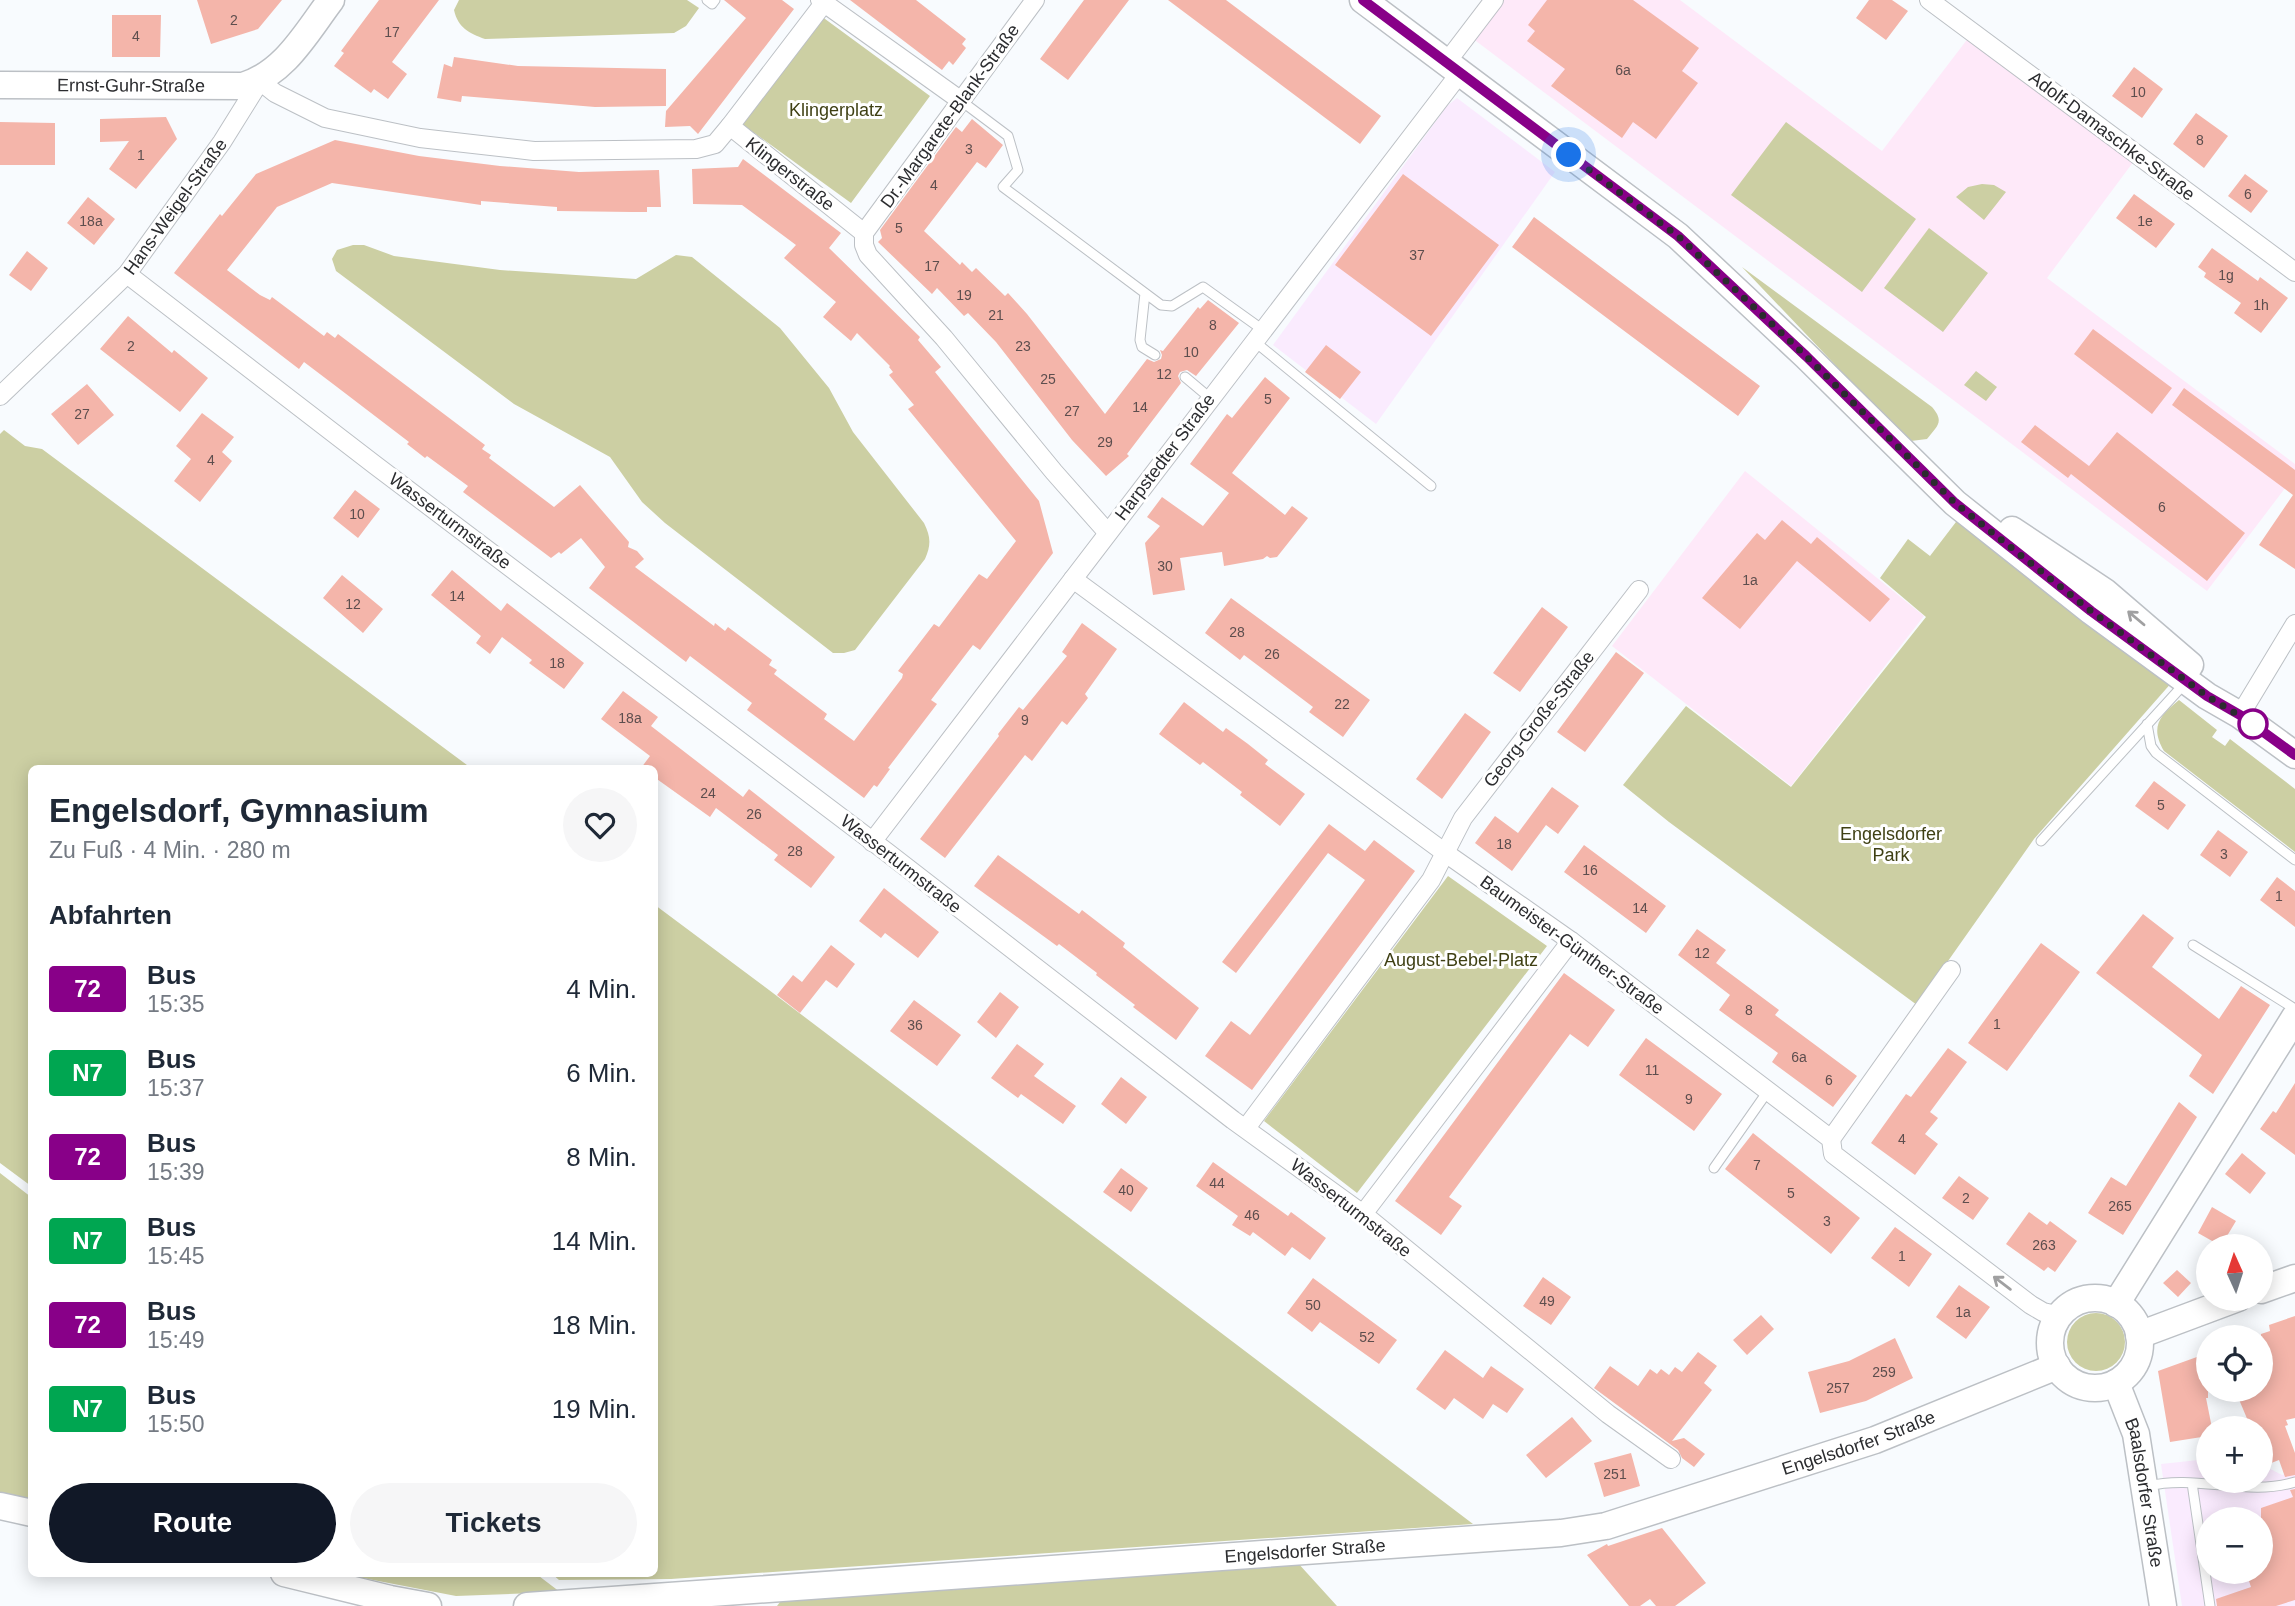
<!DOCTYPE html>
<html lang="de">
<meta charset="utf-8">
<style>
:root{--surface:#fff;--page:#f6f6f7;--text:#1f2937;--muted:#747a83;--accent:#111827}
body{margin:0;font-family:Arial,sans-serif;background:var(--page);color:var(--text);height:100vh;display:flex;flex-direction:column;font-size:26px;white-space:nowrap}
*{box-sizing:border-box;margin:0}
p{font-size:23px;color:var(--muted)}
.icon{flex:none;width:38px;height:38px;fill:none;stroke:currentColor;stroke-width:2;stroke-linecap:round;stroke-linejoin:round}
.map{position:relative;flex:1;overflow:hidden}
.drawer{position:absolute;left:28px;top:765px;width:630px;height:812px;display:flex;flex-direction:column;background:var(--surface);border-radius:10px;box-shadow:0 4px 18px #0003}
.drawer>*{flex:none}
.badge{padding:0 14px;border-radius:5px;font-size:24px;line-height:46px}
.needle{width:46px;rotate:357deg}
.buttons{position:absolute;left:2196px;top:1234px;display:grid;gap:14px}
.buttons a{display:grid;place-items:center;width:77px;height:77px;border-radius:50%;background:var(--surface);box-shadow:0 4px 18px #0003;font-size:35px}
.you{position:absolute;width:35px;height:35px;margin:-18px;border:5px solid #fff;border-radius:50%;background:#1a73e8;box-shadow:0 0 0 10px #1a73e833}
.map>.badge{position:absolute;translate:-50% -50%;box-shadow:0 0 0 4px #fff}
h2{padding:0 21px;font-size:26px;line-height:63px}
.round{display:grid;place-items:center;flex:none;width:74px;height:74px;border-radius:37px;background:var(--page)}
.head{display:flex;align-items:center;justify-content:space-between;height:119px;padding:0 21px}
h1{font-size:33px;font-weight:700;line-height:52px}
.cta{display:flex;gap:14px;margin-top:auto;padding:14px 21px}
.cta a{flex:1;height:80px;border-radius:42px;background:var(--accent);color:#fff;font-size:28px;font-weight:700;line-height:80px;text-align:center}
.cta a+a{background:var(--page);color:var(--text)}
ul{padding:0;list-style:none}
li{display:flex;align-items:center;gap:21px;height:84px;padding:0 21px}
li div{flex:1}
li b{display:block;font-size:26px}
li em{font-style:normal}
li .badge{min-width:77px;font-weight:700;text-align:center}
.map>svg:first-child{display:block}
</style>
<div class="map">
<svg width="2295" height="1606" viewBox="0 0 2295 1606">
<rect width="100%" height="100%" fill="#f8fbfe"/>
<path fill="#faebfe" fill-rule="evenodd" d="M1457,98l98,74 -179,252 -103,-79 174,-239z
M2208,1459v21h53v-16l21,11 13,-6v137h-113l-21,-142zM2208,1519h53v53h-53z"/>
<path fill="#fee9f9" d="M1495,0h185l202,151 87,-114 165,124 -87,117 248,186v11l-88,116 -739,-556z
M1745,471l179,145 -133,170 -179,-140z"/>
<path fill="#cccfa3" d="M459,0h228l12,8 -13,18 -12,7 -189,6c-16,-6 -27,-11 -31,-29z
M821,16l109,80 -79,107 -109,-79z
M1786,122l130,97 -54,73 -131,-97z
M1982,184l12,1 12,7 -22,28 -28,-23 12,-10z
M1929,228l59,45 -45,59 -59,-44z
M353,245h11l30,11 106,14 136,9 40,-24 16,2 88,71 49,60 24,44 71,91c7,14 7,22 1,36l-70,91 -11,3h-11l-168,-130 -23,-21 -32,-45 -96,-53 -178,-133 -4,-12 5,-9z
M1742,267l190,140c13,15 5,19 -5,32l-16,2 -11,-8z
M1976,371l21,16 -11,14 -22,-16z
M4,430l21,16 17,3 429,319h-439l-1,418 -31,-23v-729z
M1959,518l214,163 -139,158 -117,166 -248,-183 -46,-37 63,-79 105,81 135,-170 -46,-39 28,-39 22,17z
M2179,700l38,30 -5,7 13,9 5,-7 65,50v63l-131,-101c-14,-24 -5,-35 15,-51z
M1448,876l99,70 -190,247 -93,-72z
M655,905l114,85 704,534 -802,55 -112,1 -8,-7h103z
M0,1173l31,24v303l-31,-8z
M2067 1342a29 29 0 1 1 58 0a29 29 0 1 1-58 0Z
M1297,1562l40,44h-560l3,-4 201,-21z
M337,1573h198l25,19 -104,4z"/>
<path fill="#f4b5aa" d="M197,0h85l-24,29 -47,15z
M379,0h60l-47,62 15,12 -19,25 -14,-10 -3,4 -37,-27 10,-13 -3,-2z
M724,0h58l12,9 -96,125 -8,-8 -25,1 1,-16 80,-93z
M850,0h66l50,39 -4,5 4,4 -13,17 -4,-4 -7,9z
M1084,0h45l-61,80 -28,-21z
M1168,0h58l155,116 -21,28z
M1547,0h86l66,48 -17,23 16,12 -42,56 -23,-17 -11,16 -71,-52 14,-17 -38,-28 8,-10 -7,-6z
M1869,0h23l16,11 -22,29 -30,-22z
M112,15h49l-1,42h-48z
M454,57l64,9 148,3v37l-71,1 -133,-11 -1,6 -24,-4 7,-34 8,3z
M2134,67l29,22 -21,29 -30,-22z
M2196,113l32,23 -24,32 -31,-24z
M166,117l11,22 -41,50 -27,-20 20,-28 -29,1v-23z
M972,119l31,26 -17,23 -9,-6 -53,69 36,34 2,-3 10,10 4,-4 29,28 3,-3 19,21 78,100 42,-55 7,3 7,-3 1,-4 -2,-5 3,1 35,-44 2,2 8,-9 31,23 -43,53 -9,-6 -7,2 -2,4 3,7 -54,71 2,2 -23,20 -34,-36 -76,-98 -28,-29 -4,3 -27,-28 -5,6 -54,-52 4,-4 -2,-8 76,-103 6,5z
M0,122l55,1v42h-55z
M335,140l84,16 81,10 79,6 80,-2 2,37h-14v5h-15l-75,-1v-4l-76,-6v4l-149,-22 -55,24 -50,63 33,25 10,5 2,-3 52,39 3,-4 8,6 3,-4 147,111 -3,4 9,6 -2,3 65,49 26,-22 49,57 -1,5 9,4 7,8 -9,8 79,59 1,-3 10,8 3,-4 44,33 -3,5 8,5 -3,4 53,40 -3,5 30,22 48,-63 1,-4 -5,-3 36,-47 5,3 40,-53 8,5 29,-38 -108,-132 6,-4 -25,-30 4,-3 -4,-5 1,-1 -33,-33 -6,8 -28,-24 13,-15 -52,-44 12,-13 -54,-40 -49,-1 -1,-35 46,-2 5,-8 98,74 -12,15 91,89 -2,3 23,27 -6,5 104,129 14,52 -73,97 -7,-5 -42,55 6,4 -49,64 2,1 -13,18 -3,-2 -10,13 -117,-88 5,-7 -62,-47 -4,6 -97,-74 16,-21 -24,-29 -20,16 -2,-2 -8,6 -88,-66 5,-6 -41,-30 -2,2 -18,-14 2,-2 -72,-55 -33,-25 -5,7 -125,-96 46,-59 2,2 34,-42z
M1403,174l96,71 -68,91 -96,-71z
M2245,174l23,17 -17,22 -23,-17z
M2134,194l41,30 -19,24 -40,-30z
M88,197l27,22 -21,26 -27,-22z
M1534,217l226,169 -22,30 -226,-169z
M2212,248l46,33 2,-4 28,21 -27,35 -27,-20 7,-10 -37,-26 2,-4 -8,-6z
M27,251l21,17 -17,23 -22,-16z
M128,316l44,37 2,-3 34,28 -28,34 -80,-63z
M2093,329l79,59 -20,26 -78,-60z
M1326,345l35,27 -21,27 -35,-27z
M1265,377l25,21 -58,75 53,42 7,-9 16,12 -31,39 -7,1 -3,-2 -4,3 -39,7 -2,-14 -42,6 5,32 -32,5 -8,-52 15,-17 -13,-9 15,-20 41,29 26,-33 -39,-29 37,-50 5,4z
M87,384l27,31 -36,30 -27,-31z
M2184,388l111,82v99l-36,-24 34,-50 -121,-90z
M202,413l32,24 -12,15 10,9 -32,41 -26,-21 17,-22 -15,-13z
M2035,425l54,41 28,-34 128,101 -38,48 -136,-107 -3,4 -47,-36z
M355,490l25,19 -22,29 -25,-20z
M1782,520l29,24 6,-7 73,62 -20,23 -73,-61 -57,68 -38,-31 55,-65 8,7z
M452,570l49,41 6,-8 77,60 -20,26 -35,-26 3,-3 -30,-23 -12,17 -14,-11 5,-7 -50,-41z
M342,575l41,34 -20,24 -40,-35z
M1231,598l139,102 -27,37 -34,-25 4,-5 -69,-52 -4,5 -35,-27z
M1542,607l26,20 -48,65 -27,-19z
M1082,623l35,26 -32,45 3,4 -21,27 -5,-4 -30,40 -7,-6 -80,103 -25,-19 79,-103 -1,-2 21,-27 4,3 44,-54 -5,-4z
M1616,652l28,21 -59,79 -28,-20z
M623,691l35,26 -7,9 92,71 6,-8 86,68 -24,31 -37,-28 4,-5 -62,-47 -6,9 -56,-40v-9h-13l9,-12 -49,-37z
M1184,702l39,30 3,-4 22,16 20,16 -3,4 40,30 -25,32 -40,-31 2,-3 -39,-30 -3,3 -41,-31z
M1465,713l26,19 -49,67 -26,-20z
M2154,781l32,24 -18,25 -33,-24z
M1552,787l27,19 -21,28 -12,-9 -34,46 -37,-28 20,-27 23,17z
M1329,824l36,27 9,-11 41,31 -163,219 -47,-34 26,-35 19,14 115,-155 -37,-27 -92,120 -14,-11z
M2218,830l30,22 -18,25 -30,-22z
M1584,845l82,61 -20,27 -82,-61z
M998,855l81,59 3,-4 43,33 -2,4 76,61 -23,32 -43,-33 2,-2 -39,-30 1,-2 -38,-29 -2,2 -83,-60z
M2277,877l18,14v36l-35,-27z
M884,888l55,44 -21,26 -33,-25 -4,5 -22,-17z
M2143,914l31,24 -22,29 67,52 22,-33 29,19 -57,89 -24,-18 13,-21 -106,-82z
M1697,929l29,21 -10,13 63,47 -4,5 82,61 -24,31 -61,-45 6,-9 -59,-43 11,-15 -52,-40z
M2041,943l39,29 -73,99 -39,-28z
M831,945l24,19 -18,24 -11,-8 -26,33 -23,-18 16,-20 9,7z
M1564,973l51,37 -27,37 -18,-13 -121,163 13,9 -21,29 -46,-34z
M1000,992l19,15 -23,31 -19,-16z
M914,1000l47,35 -24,31 -47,-35z
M1646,1038l76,56 -28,37 -75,-56z
M1017,1044l27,20 -10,12 42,30 -13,18 -42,-30 -3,4 -27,-20z
M1948,1048l19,14 -37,50 8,6 -13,16 13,10 -23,31 -44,-32 35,-49 5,3z
M1121,1077l26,20 -21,27 -25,-20z
M2295,1083v72l-35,-26 13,-18 3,2z
M2179,1102l18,15 -74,118 -35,-22 23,-36 15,9z
M1753,1133l107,85 -29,36 -106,-85z
M2242,1153l24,20 -16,21 -25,-20z
M1213,1162l75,54 3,-4 35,26 -16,22 -18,-13 -7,9 -32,-24 -3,4 -18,-11 6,-9 -42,-30z
M1121,1168l27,20 -17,24 -28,-20z
M1959,1176l30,22 -16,22 -31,-22z
M2212,1207l24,14 -15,25 -23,-13z
M2029,1212l18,13 3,-4 27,20 -22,31 -7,-5 -4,4 -38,-27z
M1895,1227l37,27 -23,33 -38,-29z
M2177,1270l14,13 -13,14 -15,-14z
M1543,1277l28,20 -20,28 -28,-19z
M1313,1278l84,62 -18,24 -59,-42 -8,10 -25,-19z
M1959,1285l31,22 -24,32 -30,-22z
M1761,1315l13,14 -27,26 -14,-15z
M2295,1316v102l-9,2 2,5 -3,1 10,27v22l-10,2 -6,-17 -13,5 -5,-13v-24h-10l-16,-38h26v-56l9,-3 -1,-6z
M1895,1338l18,40 -47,23 -46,12 -12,-41 41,-11z
M1445,1350l38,28 8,-12 33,23 -17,24 -14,-9 -10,15 -29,-21 -9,12 -29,-21z
M1698,1352l19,14 -13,17 8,7 -40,51 12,-3 21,16 -11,13 -12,-9 -4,-8 -84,-62 16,-22 28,20 12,-17 7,5 4,-5 8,6 6,-8 7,5z
M2208,1353v45h-2l6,30h-4v8l-38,6 -12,-71z
M1572,1417l20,24 -46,37 -20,-23z
M1631,1453l9,33 -36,11 -10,-34z
M2295,1489v111l-19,6h-59l-1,-7 35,-12 -5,-15h15v-64l32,-11 -3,-7z
M1662,1528l44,55 -31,23h-19l-6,-7 -10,7h-11l-42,-51 20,-11 1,2z"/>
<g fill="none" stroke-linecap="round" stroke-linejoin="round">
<defs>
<path id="lane" d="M707,0l5,4 3,-4
M960,100l48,36 10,34 -15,17 158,118 11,1 31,-19 60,43
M1145,293l-5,47 2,7 13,8
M1254,341l177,145
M1185,377l25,21
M2147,724l4,22 5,7 139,107
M2041,841l145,-159
M2193,945l102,64
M1714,1168l54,-77
M2192,1483l18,123
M2148,1486c48,-12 100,11 147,-4"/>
<g id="street">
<path d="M820,0l140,100"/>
<path d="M1929,0l366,272"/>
<path d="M1446,63l48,-63"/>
<path d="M730,126l94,-123"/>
<path d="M864,233l171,-233"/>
<path d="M127,274l248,191 513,388 345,267 130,94 245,200 63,45"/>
<path id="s1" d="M0,396l127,-122 95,-132 38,-61 15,12 50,25 95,20 114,13 162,-2 19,-5 15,-18 134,107v12l4,10 76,83 110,134 53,60"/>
<path d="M1073,579l371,273 127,89 260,198 2,15 198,151 12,7 17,4"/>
<path d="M2240,715l55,-91"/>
<path d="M872,842l588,-769"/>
<path d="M1246,1128l185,-248 32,-62 176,-228"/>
<path d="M1831,1139l120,-169"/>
<path d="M1363,1214l208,-273"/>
</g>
<g id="secondary">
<path d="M1363,0l315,236 128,120 149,147 136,108 116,85 33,19 55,40"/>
<path id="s2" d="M0,85l243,1c42,-13 63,-53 88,-86"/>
<path d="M2012,530l93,62 85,73"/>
<path d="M2261,1290l34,-12"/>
<circle cx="2095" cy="1343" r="45"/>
<path d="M2116,1304l179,-287"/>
<path d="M2139,1335l99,-37"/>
<path id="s3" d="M2116,1383l20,51 27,172"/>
<path d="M0,1506l32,7"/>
<path d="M284,1573l106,26 38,7"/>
<path id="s4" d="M527,1606l1034,-73 45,-7 269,-86 182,-74"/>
</g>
</defs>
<use href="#lane" stroke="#bcc0c5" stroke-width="11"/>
<use href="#street" stroke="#bcc0c5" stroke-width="20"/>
<use href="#secondary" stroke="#bcc0c5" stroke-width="29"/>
<use href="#lane" stroke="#fff" stroke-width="9"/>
<use href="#street" stroke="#fff" stroke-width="18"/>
<use href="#secondary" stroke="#fff" stroke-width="26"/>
</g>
<defs><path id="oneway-shaft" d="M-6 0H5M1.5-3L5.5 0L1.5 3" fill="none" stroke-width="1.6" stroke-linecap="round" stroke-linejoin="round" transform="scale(1.75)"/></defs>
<g stroke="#a0a0a1">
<use href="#oneway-shaft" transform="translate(2136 618) rotate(-140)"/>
<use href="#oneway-shaft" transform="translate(2002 1283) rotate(-143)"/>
</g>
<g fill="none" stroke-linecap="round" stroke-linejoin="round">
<defs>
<path id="line" d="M1363,0l315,236 128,120 149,147 136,108 116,85 33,19 55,40"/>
</defs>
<use href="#line" stroke="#fff" stroke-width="16"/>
<use href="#line" stroke="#808" stroke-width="10"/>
<path stroke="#2b2c2f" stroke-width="7" stroke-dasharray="0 12.6" d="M1569,155l109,81 128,120 149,147 136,108 116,85 46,28"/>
</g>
<circle fill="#fff" stroke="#808" stroke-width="3.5" cx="2253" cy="724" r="14"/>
<g text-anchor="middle" stroke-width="6" stroke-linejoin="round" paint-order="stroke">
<g font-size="14" fill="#5d4e4e">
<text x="234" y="25">2</text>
<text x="392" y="37">17</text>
<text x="136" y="41">4</text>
<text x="1623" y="75">6a</text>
<text x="2138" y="97">10</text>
<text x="2200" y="145">8</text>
<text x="969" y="154">3</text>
<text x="141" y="160">1</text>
<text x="934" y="190">4</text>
<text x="2248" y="199">6</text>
<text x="91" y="226">18a</text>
<text x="2145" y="226">1e</text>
<text x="899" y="233">5</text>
<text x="1417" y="260">37</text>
<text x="932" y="271">17</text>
<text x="2226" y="280">1g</text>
<text x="964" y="300">19</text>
<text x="2261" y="310">1h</text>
<text x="996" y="320">21</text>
<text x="1213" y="330">8</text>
<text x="131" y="351">2</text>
<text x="1023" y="351">23</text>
<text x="1191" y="357">10</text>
<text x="1164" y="379">12</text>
<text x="1048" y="384">25</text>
<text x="1268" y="404">5</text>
<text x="1140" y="412">14</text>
<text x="1072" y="416">27</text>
<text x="82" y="419">27</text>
<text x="1105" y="447">29</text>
<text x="211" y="465">4</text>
<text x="2162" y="512">6</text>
<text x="357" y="519">10</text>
<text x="1165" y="571">30</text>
<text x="1750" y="585">1a</text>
<text x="457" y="601">14</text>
<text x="353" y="609">12</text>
<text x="1237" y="637">28</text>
<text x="1272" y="659">26</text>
<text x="557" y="668">18</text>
<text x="1342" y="709">22</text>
<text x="630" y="723">18a</text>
<text x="1025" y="725">9</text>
<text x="708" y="798">24</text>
<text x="2161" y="810">5</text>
<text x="754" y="819">26</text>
<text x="1504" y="849">18</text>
<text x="795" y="856">28</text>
<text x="2224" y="859">3</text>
<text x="1590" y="875">16</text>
<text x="2279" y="901">1</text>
<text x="1640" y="913">14</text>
<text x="1702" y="958">12</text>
<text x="1749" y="1015">8</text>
<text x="1997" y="1029">1</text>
<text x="915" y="1030">36</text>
<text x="1799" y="1062">6a</text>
<text x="1652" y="1075">11</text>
<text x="1829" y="1085">6</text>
<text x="1689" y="1104">9</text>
<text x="1902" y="1144">4</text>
<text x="1757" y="1170">7</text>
<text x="1217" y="1188">44</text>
<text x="1126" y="1195">40</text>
<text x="1791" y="1198">5</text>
<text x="1966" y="1203">2</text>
<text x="2120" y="1211">265</text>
<text x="1252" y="1220">46</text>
<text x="1827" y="1226">3</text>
<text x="2044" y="1250">263</text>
<text x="1902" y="1261">1</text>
<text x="1547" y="1306">49</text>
<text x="1313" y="1310">50</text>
<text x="1963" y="1317">1a</text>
<text x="1367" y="1342">52</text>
<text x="1884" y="1377">259</text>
<text x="1838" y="1393">257</text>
<text x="1615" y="1479">251</text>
</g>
<g font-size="18" fill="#2b2c2f" stroke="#fff">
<text dy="6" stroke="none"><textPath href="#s2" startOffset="131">Ernst-Guhr-Straße</textPath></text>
<text transform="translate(950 116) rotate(-54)" y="6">Dr.-Margarete-Blank-Straße</text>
<text transform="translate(2112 136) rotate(37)" y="6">Adolf-Damaschke-Straße</text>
<text transform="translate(790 174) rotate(38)" y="6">Klingerstraße</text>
<text dy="6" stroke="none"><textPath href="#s1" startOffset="259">Hans-Weigel-Straße</textPath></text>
<text transform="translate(1165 457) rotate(-53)" y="6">Harpstedter Straße</text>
<text transform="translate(450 521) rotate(37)" y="6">Wasserturmstraße</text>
<text transform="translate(1539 719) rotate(-52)" y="6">Georg-Große-Straße</text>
<text transform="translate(901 864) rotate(38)" y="6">Wasserturmstraße</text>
<text transform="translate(1572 945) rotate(36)" y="6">Baumeister-Günther-Straße</text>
<text transform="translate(1351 1208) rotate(38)" y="6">Wasserturmstraße</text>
<text dy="6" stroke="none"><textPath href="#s4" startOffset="1348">Engelsdorfer Straße</textPath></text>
<text dy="6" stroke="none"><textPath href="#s3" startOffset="114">Baalsdorfer Straße</textPath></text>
<text dy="6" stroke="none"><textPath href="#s4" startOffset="780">Engelsdorfer Straße</textPath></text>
</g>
<g font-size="18" fill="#3f4014" stroke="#fff">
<text x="836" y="116">Klingerplatz</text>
<text x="1891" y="840">Engelsdorfer<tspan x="1891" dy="21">Park</tspan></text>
<text x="1461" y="966">August-Bebel-Platz</text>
</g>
</g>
</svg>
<div class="buttons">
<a><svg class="needle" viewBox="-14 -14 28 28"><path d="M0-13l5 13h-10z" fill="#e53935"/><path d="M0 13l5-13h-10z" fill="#747a83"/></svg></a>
<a><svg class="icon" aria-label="locate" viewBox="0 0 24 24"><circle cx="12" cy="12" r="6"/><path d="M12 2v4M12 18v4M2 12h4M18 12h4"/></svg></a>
<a>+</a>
<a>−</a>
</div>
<div class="you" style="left:1569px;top:155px"></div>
<section class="drawer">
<div class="head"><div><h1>Engelsdorf, Gymnasium</h1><p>Zu Fuß · 4 Min. · 280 m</p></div><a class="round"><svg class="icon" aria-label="heart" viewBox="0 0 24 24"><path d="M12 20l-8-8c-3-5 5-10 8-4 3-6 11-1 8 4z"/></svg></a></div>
<h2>Abfahrten</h2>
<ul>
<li><span class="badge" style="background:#808;color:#fff">72</span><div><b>Bus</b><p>15:35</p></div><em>4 Min.</em></li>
<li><span class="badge" style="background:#00a651;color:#fff">N7</span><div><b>Bus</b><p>15:37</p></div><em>6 Min.</em></li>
<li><span class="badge" style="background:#808;color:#fff">72</span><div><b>Bus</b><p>15:39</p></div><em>8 Min.</em></li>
<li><span class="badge" style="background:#00a651;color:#fff">N7</span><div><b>Bus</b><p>15:45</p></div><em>14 Min.</em></li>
<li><span class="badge" style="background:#808;color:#fff">72</span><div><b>Bus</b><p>15:49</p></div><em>18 Min.</em></li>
<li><span class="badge" style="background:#00a651;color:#fff">N7</span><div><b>Bus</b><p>15:50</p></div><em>19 Min.</em></li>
</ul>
<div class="cta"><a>Route</a><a>Tickets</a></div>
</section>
</div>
